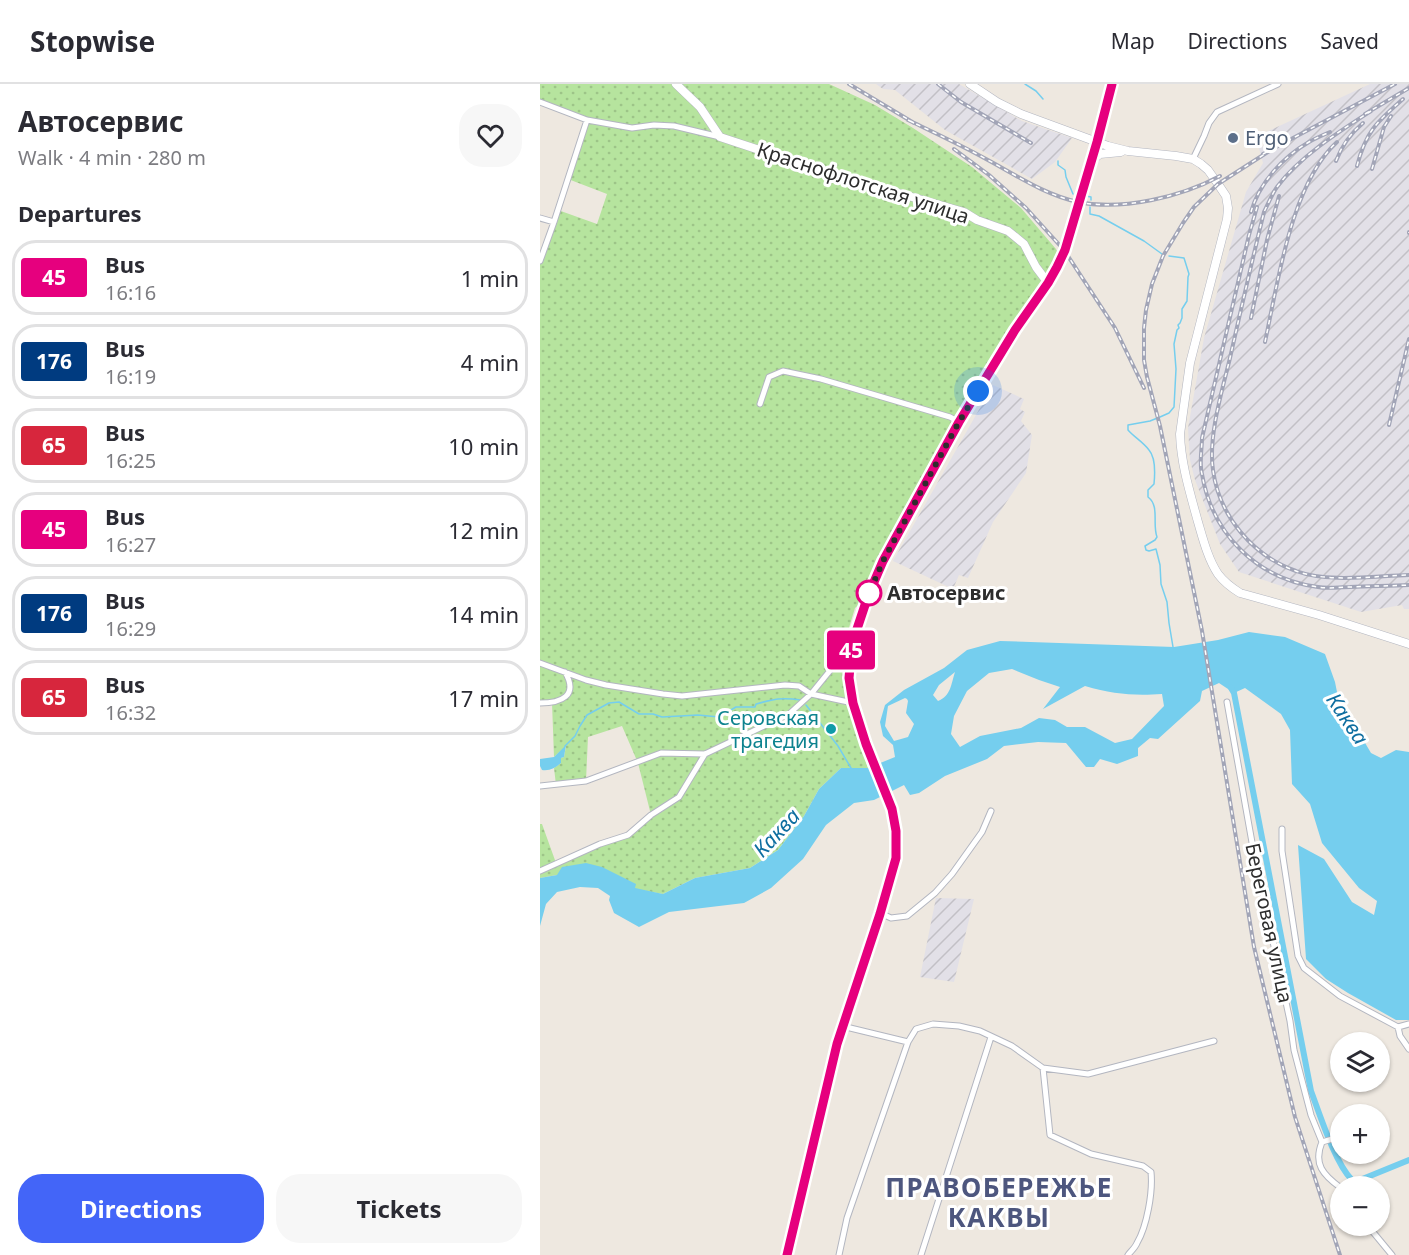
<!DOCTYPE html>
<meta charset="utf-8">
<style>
:root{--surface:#fff;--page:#f7f7f7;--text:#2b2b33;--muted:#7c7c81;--line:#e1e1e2;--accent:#4365f8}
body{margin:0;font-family:"Noto Sans",sans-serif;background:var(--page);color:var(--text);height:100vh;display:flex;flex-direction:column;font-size:22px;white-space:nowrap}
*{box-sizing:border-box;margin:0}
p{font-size:20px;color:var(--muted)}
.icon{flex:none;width:33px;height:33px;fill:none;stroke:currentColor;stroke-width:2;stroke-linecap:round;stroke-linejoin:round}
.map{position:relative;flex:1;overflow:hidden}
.details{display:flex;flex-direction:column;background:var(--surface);width:540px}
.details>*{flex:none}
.badge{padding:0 12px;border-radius:4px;font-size:21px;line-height:39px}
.buttons{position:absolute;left:790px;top:948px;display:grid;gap:12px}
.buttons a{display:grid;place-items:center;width:60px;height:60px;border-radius:50%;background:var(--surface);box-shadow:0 2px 4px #0004;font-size:30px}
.you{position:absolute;width:30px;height:30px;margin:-15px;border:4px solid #fff;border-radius:50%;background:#1a73e8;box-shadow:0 0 0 9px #1a73e833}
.map>.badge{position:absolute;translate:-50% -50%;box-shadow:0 0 0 3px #fff}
h2{padding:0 18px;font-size:22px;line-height:54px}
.round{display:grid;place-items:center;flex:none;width:63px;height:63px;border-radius:24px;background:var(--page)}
.headline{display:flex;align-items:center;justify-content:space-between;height:102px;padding:0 18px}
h1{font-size:28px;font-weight:700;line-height:45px}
.button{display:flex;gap:12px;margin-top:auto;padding:12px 18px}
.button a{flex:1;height:69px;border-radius:24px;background:var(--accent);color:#fff;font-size:24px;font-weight:700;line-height:69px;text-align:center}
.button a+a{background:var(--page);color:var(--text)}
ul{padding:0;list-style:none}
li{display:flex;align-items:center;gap:18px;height:75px;margin:0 12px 9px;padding:0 6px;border:3px solid var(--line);border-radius:24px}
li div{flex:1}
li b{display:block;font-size:22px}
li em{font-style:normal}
li .badge{min-width:66px;font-weight:700;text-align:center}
header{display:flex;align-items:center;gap:36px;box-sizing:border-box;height:84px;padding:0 30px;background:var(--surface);border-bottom:2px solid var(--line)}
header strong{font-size:28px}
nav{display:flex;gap:33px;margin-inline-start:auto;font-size:21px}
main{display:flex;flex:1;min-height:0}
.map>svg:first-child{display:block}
</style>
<header>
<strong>Stopwise</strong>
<nav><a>Map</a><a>Directions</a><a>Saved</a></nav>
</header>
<main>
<section class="details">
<div class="headline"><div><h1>Автосервис</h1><p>Walk · 4 min · 280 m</p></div><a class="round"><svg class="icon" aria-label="heart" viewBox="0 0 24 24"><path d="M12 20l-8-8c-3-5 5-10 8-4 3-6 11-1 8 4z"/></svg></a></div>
<h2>Departures</h2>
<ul>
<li><span class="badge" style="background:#e6007e;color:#fff">45</span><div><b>Bus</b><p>16:16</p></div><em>1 min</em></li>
<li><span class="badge" style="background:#003b80;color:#fff">176</span><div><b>Bus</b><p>16:19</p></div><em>4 min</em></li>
<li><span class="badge" style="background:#d7263d;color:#fff">65</span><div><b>Bus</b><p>16:25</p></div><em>10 min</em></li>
<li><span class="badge" style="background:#e6007e;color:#fff">45</span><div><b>Bus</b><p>16:27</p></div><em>12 min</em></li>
<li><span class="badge" style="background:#003b80;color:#fff">176</span><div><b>Bus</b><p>16:29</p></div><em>14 min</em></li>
<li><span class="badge" style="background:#d7263d;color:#fff">65</span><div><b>Bus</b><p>16:32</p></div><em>17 min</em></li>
</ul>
<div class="button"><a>Directions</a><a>Tickets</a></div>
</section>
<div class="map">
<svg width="869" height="1171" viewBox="0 0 869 1171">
<defs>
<pattern id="industrial-furrows" width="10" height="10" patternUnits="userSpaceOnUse" patternTransform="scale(1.5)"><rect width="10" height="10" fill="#e2e0e7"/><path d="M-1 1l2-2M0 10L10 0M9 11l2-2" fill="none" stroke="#c2c0c6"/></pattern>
<pattern id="grass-dots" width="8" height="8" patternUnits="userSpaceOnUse" patternTransform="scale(1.5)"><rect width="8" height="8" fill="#b6e49e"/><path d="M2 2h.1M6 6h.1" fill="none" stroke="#9dc488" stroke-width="1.8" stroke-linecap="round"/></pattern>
</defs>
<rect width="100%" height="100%" fill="#eee8e0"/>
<path fill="url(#industrial-furrows)" d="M336,0h83l63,37 50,17 -17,24 -23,17 -87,-49 -50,-40 -12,-1z
M830,0h39v525h-5l-2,-4 -41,7 -122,-40 -19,-28 -25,-64 -5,-20 -2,-32 16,-90 42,-146 17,-29 -4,-15 12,-6 -5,-10z
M453,301l31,14 -4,10 5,3 -4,9 11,14 -6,38 -33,49 -25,56 -9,-3 -6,14 -60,-28z
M396,814l38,1 -20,83 -34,-5z"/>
<path fill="url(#grass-dots)" d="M0,0h289l46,21 38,23 59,39 49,41 35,41 5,10 -102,163 -91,174 -13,12 -10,33 -2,34 3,25 22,68h-27l-22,21 -15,27 -26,34 -28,18 -55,10 -32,16 -106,-19 -17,3v-54h2l14,39 72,-28 23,-20 -13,-52 -16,-37 -34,11 -2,44 -30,4 -2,-17 7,-5v-5l3,-1 2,-11 -12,11 -2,-54h-12v-442l18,-51 39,14 10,-30 -39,-15 19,-59 -47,-18z"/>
<path fill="#75ceee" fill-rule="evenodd" d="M709,548l36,5 40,17 10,28 3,15 33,56 10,5 15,-8 13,2v268h-13l-48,-27 -22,-14 -20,-20 -8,-114 26,14 28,43 22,13 3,-14 -18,-13 -37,-45 -12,-39 -18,-20 -2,-54 -9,-16 -36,-26 -11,5 -15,-10 -17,8 -2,10 -42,38 -8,-1 -12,10v8l-21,8 -17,-5 -6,8h-8l-20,-24 -28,-1 -34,4 -17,13 -42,17 -26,17 -9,2 -6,-10 -30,15 -20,3 -28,22 -23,34 -32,29 -27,15 -75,9 -30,15 -25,-14 -5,-13 1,-4 -12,-8 -18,-1 -23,5 -11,12 -6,22v-48l17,-3 5,-8 24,-4 16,4 34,17 -1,4 28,6 32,-16 55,-10 28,-18 26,-34 15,-27 22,-21h27l27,-11 -2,-12 -10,-9 -3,-14 5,-17 19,-15 40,-22 23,-18 33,-9 174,6 44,-7zM472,585l27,11 21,7 -17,22 42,-23c28,8 48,10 77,8l2,12 -32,33 -17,4 -30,-16h-18l-12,-7 -16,-2 -18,10 -41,8 -20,11 -9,-13 3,-18 13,-25 22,-18zM415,588c-4,12 -4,24 -17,29l-5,-6 6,-10zM365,614l2,1 1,2 -2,12 8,11 -6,13 -14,4 -9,-15 3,-20z
M26,661l-2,12 -3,1v5c-6,5 -11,8 -19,7l-2,-4v-7l14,-2z"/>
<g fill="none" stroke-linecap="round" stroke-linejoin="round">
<path stroke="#75ceee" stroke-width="1.5" d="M485,0l11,7 7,8
M518,77v4l7,5 1,7 7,17
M546,112l5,1v3
M550,123v7l9,2 45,25 18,13
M629,172l15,2 5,16 -1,3 -1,24 -5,8v9l-2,5 -2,2 1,3 -2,2 -3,14 2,25 -2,38 -5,6 -9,4 -10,4 -22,4v5c6,7 15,12 21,20 7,8 6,24 5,34l-6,6v7c12,9 4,27 9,40l-2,3 -10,6 1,4 3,1 7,-2 4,16 1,19 6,18 2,21 4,24
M266,621l32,41 13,22
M25,662l10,-10 5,-10 7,-11 22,-12 10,-1 20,12h14l9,3 36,-2 21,2 17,-10h19l1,-3c18,-5 25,-7 45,-4"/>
<path stroke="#75ceee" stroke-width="6" d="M691,604l3,5 77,398c9,24 24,72 41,89h8l49,-20"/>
<defs>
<path id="street" d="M0,18l47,18 45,8 22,-3 20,1 46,11
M653,75l11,-23 5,-13 8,-11 61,-28
M0,134l14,4
M0,177l14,-39 33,-102
M220,320l9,-27 14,-6 38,8 129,38 9,5
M0,579l46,17 20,5 57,9 19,2 103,-11 14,1 12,8 42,9
M687,618l26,146 37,173 4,29 17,65 11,27
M0,619c21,0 39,-7 25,-31
M0,702l46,-5 75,-28 44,1 84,-40 22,-20 39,-48
M742,745v22l16,105 6,12 36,28 58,31 2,9 9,13
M0,787l60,-27 28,-9 23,-20 28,-18 26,-43
M340,829l11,5 16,-2 28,-23 17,-19 30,-42 9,-21
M302,942l66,16
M858,943l11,-3
M503,984l7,67 41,19 52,12 8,6c2,20 -4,54 -14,71 -2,5 -6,8 -9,12
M796,1054l-14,4c-9,22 1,33 19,46
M828,1142l24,29
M299,1171l8,-37 61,-176 8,-13 17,-5 26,2 21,5 32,15 31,22 45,6 126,-33
M381,1171l70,-218"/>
<path id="secondary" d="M136,0l24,23 20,30 119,39 125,36 13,8 31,11 16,13 12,23 12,16
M430,0l27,18 24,12 87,32 20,5 48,5 17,3 8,5 7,6 10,14 8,12 2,12 -1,11 -37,144 -10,71c1,30 10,59 18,88 5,17 10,37 20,52 6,8 14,14 22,19l79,22 90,29
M551,77l9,-7 21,-2"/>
<path id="primary" d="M247,1171l50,-211 43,-131 16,-55v-27l-4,-22 -26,-65 -13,-41 -4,-25 3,-34 16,-48 15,-35 76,-139 56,-92 33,-47 9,-16 7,-17 33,-108 15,-58"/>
</defs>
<use href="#street" stroke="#b3b6c0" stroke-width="7"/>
<use href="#secondary" stroke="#b3b6c0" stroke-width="9"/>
<use href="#primary" stroke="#c8c8c8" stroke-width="10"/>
<use href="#street" stroke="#fff" stroke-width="5"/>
<use href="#secondary" stroke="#fff" stroke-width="8"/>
<use href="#primary" stroke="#f0cf64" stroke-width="8"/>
<defs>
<path id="rail" d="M309,0l65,39
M398,0l23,18 70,41
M831,27c-31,20 -72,46 -94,76 -5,7 -9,17 -13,25 -12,49 -23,97 -34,146 -8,33 -22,79 -17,112 6,46 40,86 83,101 32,12 78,5 113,4
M825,30l44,-26
M368,36c27,13 53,25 78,39 30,16 59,36 92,43 44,9 103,-5 142,-26
M414,65l35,26 37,33 38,42 51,78 29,60
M731,66l-53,34 -24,23 -11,16 -20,33 -11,28 -6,26 -2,18v32l3,17 13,49 42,205 52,316 41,170 45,138
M723,70l132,-70
M796,77c6,-16 14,-27 27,-38
M817,82c9,-35 20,-44 46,-67
M832,85l12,-42 7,-11
M717,123l-8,28 -47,203c0,11 -3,25 0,36 10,60 55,105 116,113 10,2 21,0 32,0 19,-1 39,-1 59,-2
M711,128c8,-29 32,-55 58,-70 7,-4 14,-7 21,-10
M869,149v-1
M711,234l16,-78 12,-44
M725,258c13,-60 26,-158 72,-200
M849,341l20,-86"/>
</defs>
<use href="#rail" stroke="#a2a5b7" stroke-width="4"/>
<use href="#rail" stroke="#fff" stroke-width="1.5" stroke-dasharray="4.5" stroke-linecap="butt"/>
</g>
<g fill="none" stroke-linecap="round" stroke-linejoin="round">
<defs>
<path id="line" d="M247,1171l50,-211 43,-130 16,-56v-27l-4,-22 -26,-65 -13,-41 -4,-25 3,-34 16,-48 15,-35 76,-139 56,-92 33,-47 9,-16 8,-17 32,-108 15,-58"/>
</defs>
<use href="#line" stroke="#fff" stroke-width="14"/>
<use href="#line" stroke="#e6007e" stroke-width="9"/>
<path stroke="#2d2d2d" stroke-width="6" stroke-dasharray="0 10.8" d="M329,509l-1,3 15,-35 76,-139 19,-31"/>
</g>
<circle fill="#5c6f8a" stroke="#fff" stroke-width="2" cx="693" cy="54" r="6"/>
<circle fill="#fff" stroke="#e6007e" stroke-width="3" cx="329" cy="509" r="12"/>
<circle fill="#0f9aa8" stroke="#fff" stroke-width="2" cx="291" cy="645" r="6"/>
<g text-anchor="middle" stroke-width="6" stroke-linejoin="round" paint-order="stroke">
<g font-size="20" fill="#4e5e75" stroke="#fff" text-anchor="start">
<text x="705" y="61">Ergo</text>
</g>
<g font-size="20" fill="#2d2d2d" stroke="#fff">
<text transform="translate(323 99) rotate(18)" y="7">Краснофлотская улица</text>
<text transform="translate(729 839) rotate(78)" y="7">Береговая улица</text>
</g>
<g font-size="20" font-weight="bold" fill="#2d2d2d" stroke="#fff" text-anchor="start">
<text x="347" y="516">Автосервис</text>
</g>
<g font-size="20" fill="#0d838f" stroke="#fff" text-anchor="end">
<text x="279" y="641">Серовская<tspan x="279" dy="23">трагедия</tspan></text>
</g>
<g font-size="21" font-style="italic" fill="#0f6ea0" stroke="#fff">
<text transform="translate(807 635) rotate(56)" y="7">Каква</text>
<text transform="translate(237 749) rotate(-47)" y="7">Каква</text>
</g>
<g font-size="26" font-weight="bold" letter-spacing="1.5" fill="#4d567e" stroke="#fff">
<text x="459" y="1113">ПРАВОБЕРЕЖЬЕ<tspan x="459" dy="30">КАКВЫ</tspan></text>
</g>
</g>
</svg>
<div class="buttons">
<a><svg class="icon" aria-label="layers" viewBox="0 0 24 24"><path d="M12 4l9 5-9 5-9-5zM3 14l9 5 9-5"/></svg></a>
<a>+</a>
<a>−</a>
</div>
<div class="you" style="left:438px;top:307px"></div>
<b class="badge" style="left:311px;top:566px;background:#e6007e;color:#fff">45</b>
</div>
</main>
